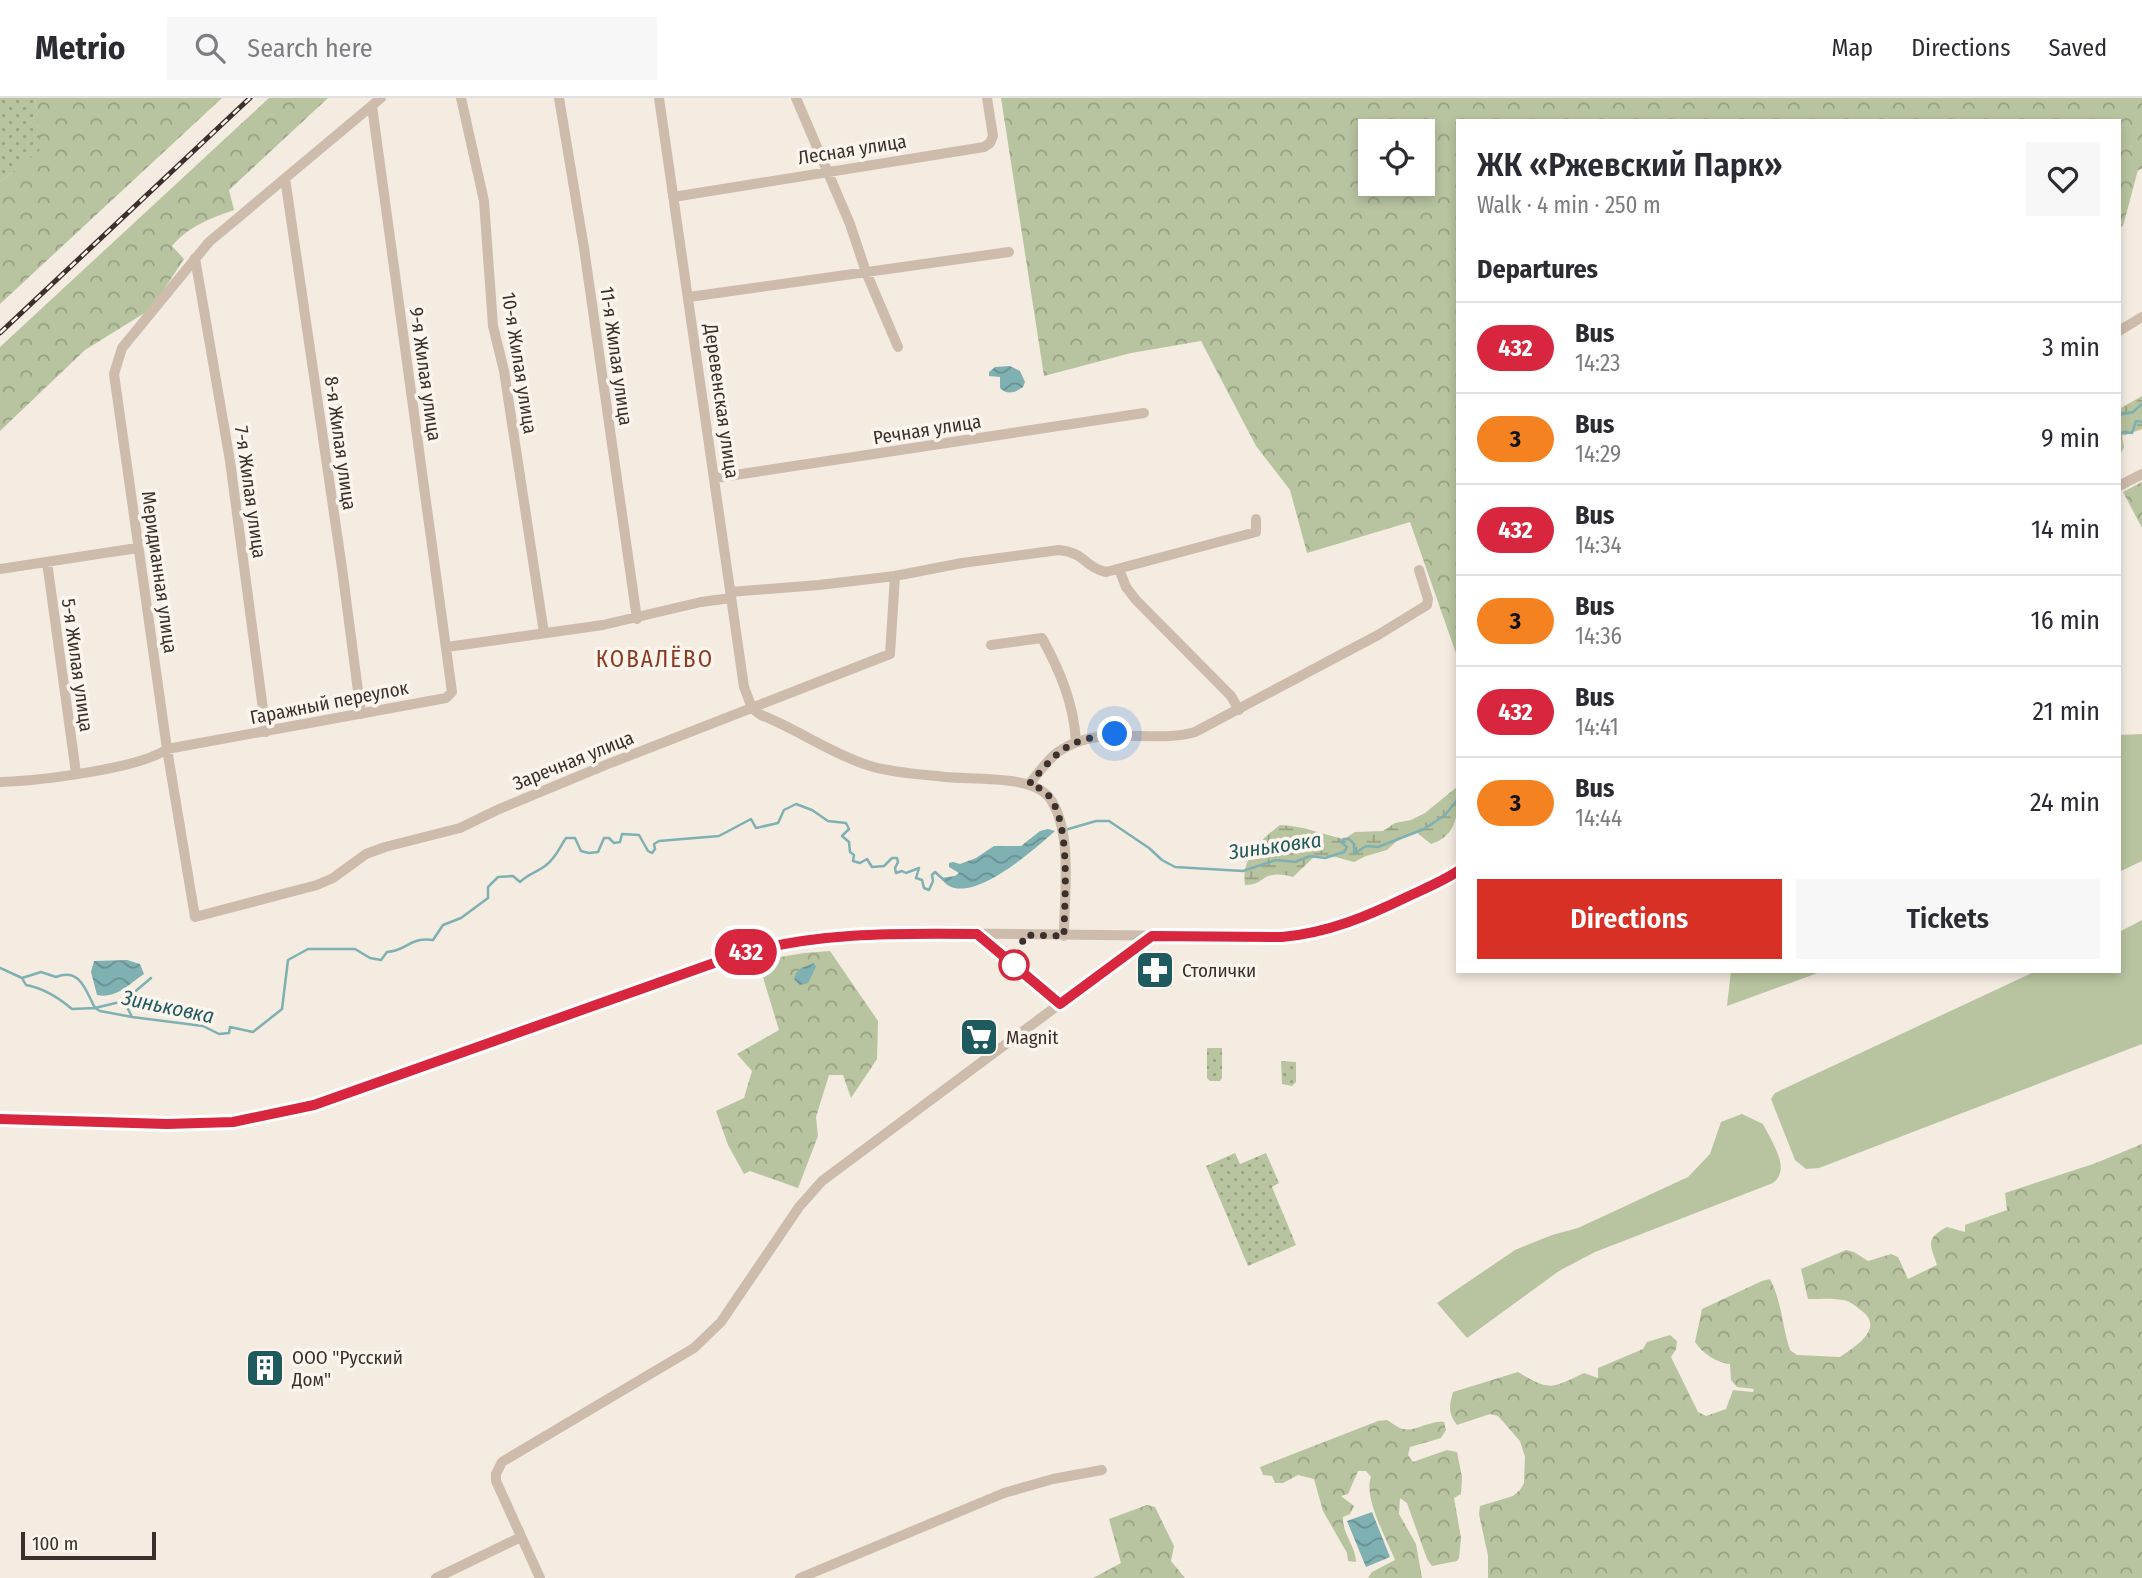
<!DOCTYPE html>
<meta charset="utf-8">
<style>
:root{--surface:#fff;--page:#f7f7f7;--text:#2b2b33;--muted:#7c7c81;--line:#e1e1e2;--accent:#d93025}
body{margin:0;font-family:"Fira Sans Condensed",sans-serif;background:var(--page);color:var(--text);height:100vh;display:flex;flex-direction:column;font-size:26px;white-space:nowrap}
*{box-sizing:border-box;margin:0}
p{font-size:23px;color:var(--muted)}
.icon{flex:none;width:38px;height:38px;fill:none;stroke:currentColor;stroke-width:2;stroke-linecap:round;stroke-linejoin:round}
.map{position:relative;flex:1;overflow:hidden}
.details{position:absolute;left:1456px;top:21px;width:665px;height:854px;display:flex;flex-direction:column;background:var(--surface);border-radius:0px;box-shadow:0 4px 10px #0003}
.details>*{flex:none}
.badge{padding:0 14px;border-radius:23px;font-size:24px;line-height:46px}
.fabs{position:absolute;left:1358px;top:21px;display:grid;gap:14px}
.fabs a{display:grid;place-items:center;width:77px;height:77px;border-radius:0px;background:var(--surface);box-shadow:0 4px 10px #0003;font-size:35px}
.scale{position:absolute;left:21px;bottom:18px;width:135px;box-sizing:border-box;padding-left:7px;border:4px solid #3b302b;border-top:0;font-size:19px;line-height:24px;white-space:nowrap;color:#3b302b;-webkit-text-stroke:5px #fbf5ee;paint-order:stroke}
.you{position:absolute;width:35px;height:35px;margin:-18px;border:5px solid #fff;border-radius:50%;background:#1a73e8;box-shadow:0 0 0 10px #1a73e833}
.map>.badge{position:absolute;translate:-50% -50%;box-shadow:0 0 0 4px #fff}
h2{padding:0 21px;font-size:26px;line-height:63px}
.round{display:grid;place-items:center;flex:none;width:74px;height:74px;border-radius:0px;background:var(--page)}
.head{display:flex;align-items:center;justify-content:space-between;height:119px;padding:0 21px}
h1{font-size:33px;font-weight:600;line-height:52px}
.button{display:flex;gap:14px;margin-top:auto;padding:14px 21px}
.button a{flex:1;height:80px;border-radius:0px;background:var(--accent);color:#fff;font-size:28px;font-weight:600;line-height:80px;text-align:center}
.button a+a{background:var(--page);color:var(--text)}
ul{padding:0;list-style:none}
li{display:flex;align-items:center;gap:21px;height:91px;padding:0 21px;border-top:2px solid var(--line)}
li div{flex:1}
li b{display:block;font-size:26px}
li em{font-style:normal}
li .badge{min-width:77px;font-weight:700;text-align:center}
header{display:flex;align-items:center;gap:42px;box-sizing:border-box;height:98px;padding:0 35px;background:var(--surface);border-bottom:2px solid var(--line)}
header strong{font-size:33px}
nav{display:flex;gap:38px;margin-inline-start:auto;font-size:24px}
.search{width:490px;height:63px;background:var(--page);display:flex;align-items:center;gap:18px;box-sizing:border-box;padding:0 24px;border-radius:0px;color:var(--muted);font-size:26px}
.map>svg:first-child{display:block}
</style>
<header>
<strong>Metrio</strong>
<div class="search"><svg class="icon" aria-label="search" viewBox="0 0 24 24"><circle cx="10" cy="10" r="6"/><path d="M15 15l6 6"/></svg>Search here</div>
<nav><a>Map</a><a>Directions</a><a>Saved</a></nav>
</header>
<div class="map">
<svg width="2142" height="1480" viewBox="0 0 2142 1480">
<defs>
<pattern id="forest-crowns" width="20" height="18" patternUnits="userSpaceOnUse" patternTransform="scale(1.75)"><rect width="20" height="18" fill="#b8c4a0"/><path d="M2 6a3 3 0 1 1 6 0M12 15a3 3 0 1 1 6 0" fill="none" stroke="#97a083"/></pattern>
<pattern id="wetland-marsh" width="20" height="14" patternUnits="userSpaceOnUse" patternTransform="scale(1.75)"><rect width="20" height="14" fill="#b8c4a0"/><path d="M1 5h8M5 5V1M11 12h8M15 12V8" fill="none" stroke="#97a083"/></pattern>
<pattern id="park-dots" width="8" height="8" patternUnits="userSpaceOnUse" patternTransform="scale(1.75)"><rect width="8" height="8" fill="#b8c4a0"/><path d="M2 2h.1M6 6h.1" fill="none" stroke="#97a083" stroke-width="1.8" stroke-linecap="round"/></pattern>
<pattern id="water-waves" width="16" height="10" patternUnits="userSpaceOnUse" patternTransform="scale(1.75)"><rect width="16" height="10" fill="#7fb0b2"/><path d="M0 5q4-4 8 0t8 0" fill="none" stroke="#699091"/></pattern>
</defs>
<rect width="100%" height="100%" fill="#f4ebe1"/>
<path fill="#b8c4a0" d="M2142,636v127l-23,11v-137z
M2142,822v124l-323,124 -13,1 -11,-9 -24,-61 4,-6 261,-122h83v-39z
M1731,873h92l-96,35z
M1742,1016l21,10c8,17 29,45 10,59l-178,69 -36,19 -92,67 -30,-35 78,-53 37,-15 26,-7 110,-51 22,-23 11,-32z"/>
<path fill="url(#forest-crowns)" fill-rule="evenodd" d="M35,0h187l-222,206v-122l39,-32z
M269,0h59l-99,92 5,20c-25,9 -45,16 -62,36l12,13 -33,50 -66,41 -85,81v-84z
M1001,0h1141v71l-4,1 -15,56 -4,2v-107h-661v538l-48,-137 -103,31 -17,-63 -34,-44 -55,-105 -70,12 -87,23zM1370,33h53v53h-53z
M2142,384v46l-19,-36z
M830,853l48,70 -1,38 -26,39 -8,-23h-14l-13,42 2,19 -20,52 -48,-17 -6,3 -16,-29 -12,-34 28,-13 8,-27 -15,-17 42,-24 -21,-69 46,-8z
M2142,1046v434h-654v-22l-9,-42 1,-8 33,-10 7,-6 4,-7 1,-26 -5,-16 -22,-25 -8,-2 -33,11c-9,-11 -8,-20 -4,-33l65,-20c31,19 33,17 66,1l14,5v-10l45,-19 4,-7 23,-7 7,6 -1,8 -5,8 27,55 8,4 20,-7 7,-19 20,2 1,-3 -17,-2 -6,-7 -1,-16c-13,-1 -28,-11 -35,-22l7,-33 60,-28 8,-2c12,23 12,47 20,71l7,5 43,2c14,-10 45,-28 22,-46 -5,-4 -12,-10 -19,-11 -11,-2 -24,-1 -35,-1l-7,-30 45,-19 8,2 14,9 23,-7 7,3 10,22 29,-14c-7,-21 -12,-26 10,-38l18,5v-7l42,-15 -2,-17 91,-30z
M1387,1322c5,3 11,8 16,9 13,3 27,-9 41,-7l2,8 -5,8 -31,9 -2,8 5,7 34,-12 10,2 5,25 -1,17 -7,4 7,40 -2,20 -2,3 -25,5 -5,-7 -20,-56 -7,-5 -1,16 17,30 6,34h-54l4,-6 23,-12c-8,-21 -32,-62 -24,-83l-5,-6h-8l-10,23 -7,2 13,10 -4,8 -7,3c-1,17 13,29 13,45l-8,-1 -1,-8 -24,-42 -9,-32 -16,-4 -15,8h-8l-3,-7 -9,-1 -3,-8 118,-46z
M1147,1407l8,2 19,39 -3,15 14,17h-92l28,-15 -12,-44z"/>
<path fill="url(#wetland-marsh)" d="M2142,298v33l-20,7 2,11 -5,10v-48z
M1458,688c0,25 1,49 -27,58l-15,-12 -17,7 -12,11 -21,6 -12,6 -22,-6 -18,1 -21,20c-8,-2 -16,-4 -25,-1 -9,5 -11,9 -23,9 -4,-26 15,-45 35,-60 25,1 40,9 64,14l11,-7 28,-1 12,-8 16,-3 14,-7z"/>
<path fill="url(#park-dots)" d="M0,0h35l5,52 -40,32z
M1207,950h15v30l-2,3h-10l-3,-3z
M1281,963l15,1v20l-4,4 -10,-2z
M1235,1055l5,11 26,-11 13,30 -7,4 24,58 -48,21 -42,-100z"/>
<path fill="url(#water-waves)" d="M1010,268l10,5 5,11 -2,5c-8,6 -16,8 -23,1v-11l-11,-1v-4l6,-5z
M1048,731l7,2c-19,17 -92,83 -114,47l14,-2 4,-3 -10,-6v-4l4,-1 7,2 16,-6 18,-12h27l19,-15z
M127,862l13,4 4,10c-15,10 -28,25 -47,21l-6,-23 3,-11z
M814,865l2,4 -8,16 -8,2 -6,-6c4,-13 10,-11 20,-16z
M1372,1414l18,45 -24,10 -19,-46z"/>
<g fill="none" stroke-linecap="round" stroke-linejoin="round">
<path stroke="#7fb0b2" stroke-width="2.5" d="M2119,317l14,-3 9,-8
M2119,336l5,-2 8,1 4,-12 6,1
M2119,359v1
M1065,732l31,-9h13l40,27 13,12 13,7 68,4 33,-11 19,2 15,-6 15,2 19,-6 3,-5 -6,-5 3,-3h5l5,5v10l12,-8 12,1 46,-18 21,-14 13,-16
M0,870l22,10 4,7c17,3 33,13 46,24l23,-1 5,3 32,6 71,9 16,8 10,-1 1,-6 23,5 29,-23 6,-49 20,-11h47l15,9 11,2 6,-8c20,-1 22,-15 46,-12l10,-15 18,-7 27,-20v-11l10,-10 15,-1 7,6c8,-8 17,-10 25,-16 11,-8 14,-18 21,-28h9l6,13 8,2 9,-1 6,-14h5l5,5 6,-1 2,-8 17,1 9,16 4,2 3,-4 -1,-5 5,-3 60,-5 32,-17 5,9 22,-5 6,-13 12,-6 16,6 16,11 18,2 3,6 -7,7 7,6 1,10 4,3 -1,6 7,2 7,-4 5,8 12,-1 8,-8h5l1,4 -3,6 1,5 6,-2 4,2 13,-5 -3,10 6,2 2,8 5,2 4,-9 -1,-6 3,-3 9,8
M22,880l19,-6 15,5c24,-10 30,14 39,31l29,-7 27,-23
M124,903l8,16"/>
<path stroke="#cdbbac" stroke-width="10" d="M381,0l-172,144 -87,106 -8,26 53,375 28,168 122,-32 16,-7 33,-24 19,-7 75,-19 37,-18 111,-46 282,-110 5,-78
M461,0l23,103 9,125 11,45 40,262
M559,0l25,150 53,371
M659,0l85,589 8,21 9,7c36,14 69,38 106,50 24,8 53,9 78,12 28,3 90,-3 106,23 22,34 13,96 13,136
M796,0l54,126 16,48 32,75
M285,80l57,390 19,146
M673,99l311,-50 6,-4 3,-7 -6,-38
M195,160l35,203 36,271
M689,199l320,-45
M2119,233l23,-14
M715,380l429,-65
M2119,388l23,-12
M47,464l29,211
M0,471l137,-21
M1119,471l7,18 10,13 95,96 8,14
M730,494l89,-7 76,-9 67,-13 97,-13c27,3 25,17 47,22l150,-40v-13
M991,547l51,-7c18,33 32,66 34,104
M447,549l156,-22 98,-23 30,-4
M0,684c36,-1 139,-13 167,-33l279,-51 6,-6 -80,-586
M1029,686c9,-10 18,-24 29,-32 42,-30 92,-7 137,-20l183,-97 49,-30 1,-6 -9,-29
M0,1021l167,5 66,-2 31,-5 50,-12 447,-157 83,-11 82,-4 356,4c48,-4 89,-22 132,-43 15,-8 30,-14 44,-22
M436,1480l85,-41
M540,1480l-44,-97v-7l6,-12 192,-114 27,-26 78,-115 23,-26 329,-245
M800,1480l204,-85 49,-14 49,-9"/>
<defs>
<path id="rail" d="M0,235l250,-235"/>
</defs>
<use href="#rail" stroke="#3b302b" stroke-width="5"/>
<use href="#rail" stroke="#fbf5ee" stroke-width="2.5" stroke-dasharray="8" stroke-linecap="butt"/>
</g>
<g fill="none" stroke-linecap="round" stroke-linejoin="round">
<defs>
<path id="line" d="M0,1021l167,5 66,-2 81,-17 417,-148c79,-25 164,-24 246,-23l83,70 92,-68 130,1c46,-4 86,-21 127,-41 17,-8 34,-15 49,-25"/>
</defs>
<use href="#line" stroke="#fff" stroke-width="16"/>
<use href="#line" stroke="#d7263d" stroke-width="10"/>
<path stroke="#3b302b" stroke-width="7" stroke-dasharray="0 12.6" d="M1014,867l11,-30 39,1c0,-35 9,-122 -20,-145 -4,-3 -10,-5 -15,-7 32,-35 36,-44 86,-50"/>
</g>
<defs>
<symbol id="pharmacy-square" viewBox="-11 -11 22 22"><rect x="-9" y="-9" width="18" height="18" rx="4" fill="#1f5a5e" stroke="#fbf5ee"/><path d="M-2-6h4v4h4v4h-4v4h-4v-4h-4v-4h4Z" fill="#fff"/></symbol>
<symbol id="supermarket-square" viewBox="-11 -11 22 22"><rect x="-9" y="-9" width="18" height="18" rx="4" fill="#1f5a5e" stroke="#fbf5ee"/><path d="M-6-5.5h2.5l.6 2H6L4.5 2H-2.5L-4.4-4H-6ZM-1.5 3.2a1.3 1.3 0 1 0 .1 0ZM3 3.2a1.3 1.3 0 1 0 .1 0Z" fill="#fff"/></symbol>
<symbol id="building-square" viewBox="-11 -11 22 22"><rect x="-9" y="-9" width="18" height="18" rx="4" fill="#1f5a5e" stroke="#fbf5ee"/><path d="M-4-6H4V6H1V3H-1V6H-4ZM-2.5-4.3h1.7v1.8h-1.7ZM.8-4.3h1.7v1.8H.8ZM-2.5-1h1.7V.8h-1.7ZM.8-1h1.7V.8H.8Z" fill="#fff"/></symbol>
</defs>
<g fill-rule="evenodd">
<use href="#pharmacy-square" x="1133" y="850" width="44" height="44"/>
<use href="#supermarket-square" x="957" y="917" width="44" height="44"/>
<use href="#building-square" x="243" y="1248" width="44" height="44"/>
</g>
<circle fill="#fff" stroke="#d7263d" stroke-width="3.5" cx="1014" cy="867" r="14"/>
<g text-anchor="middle" stroke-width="7" stroke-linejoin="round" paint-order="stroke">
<g font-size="19" fill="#3b302b" stroke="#fbf5ee">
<text transform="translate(852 51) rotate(-9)" y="7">Лесная улица</text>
<text transform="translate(617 258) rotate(82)" y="7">11-я Жилая улица</text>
<text transform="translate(520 265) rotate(81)" y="7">10-я Жилая улица</text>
<text transform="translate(426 276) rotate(82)" y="7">9-я Жилая улица</text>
<text transform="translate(722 303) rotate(82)" y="7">Деревенская улица</text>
<text transform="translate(927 331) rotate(-9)" y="7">Речная улица</text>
<text transform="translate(341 345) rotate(82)" y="7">8-я Жилая улица</text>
<text transform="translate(251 394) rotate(82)" y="7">7-я Жилая улица</text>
<text transform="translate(160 474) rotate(82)" y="7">Меридианная улица</text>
<text transform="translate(78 567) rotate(82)" y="7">5-я Жилая улица</text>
<text transform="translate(329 604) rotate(-11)" y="7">Гаражный переулок</text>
<text transform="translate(573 662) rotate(-22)" y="7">Заречная улица</text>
</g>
<g font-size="19" fill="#3b302b" stroke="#fbf5ee" text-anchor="start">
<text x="1182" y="879">Столички</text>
<text x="1006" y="946">Magnit</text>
<text x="292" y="1266">ООО "Русский<tspan x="292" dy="22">Дом"</tspan></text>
</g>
<g font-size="21" font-style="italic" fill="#1f5a5e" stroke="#fbf5ee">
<text transform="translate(1275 748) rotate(-8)" y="7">Зиньковка</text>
<text transform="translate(168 909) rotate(12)" y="7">Зиньковка</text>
</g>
<g font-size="23" letter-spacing="2" fill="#8c3b22" stroke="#fbf5ee">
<text x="655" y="569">КОВАЛЁВО</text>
</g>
</g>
</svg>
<div class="fabs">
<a><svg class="icon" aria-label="locate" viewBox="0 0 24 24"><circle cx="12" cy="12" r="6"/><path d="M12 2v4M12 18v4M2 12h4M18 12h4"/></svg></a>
</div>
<div class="scale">100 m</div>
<div class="you" style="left:1115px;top:636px"></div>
<b class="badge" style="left:746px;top:854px;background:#d7263d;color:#fff">432</b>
<section class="details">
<div class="head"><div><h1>ЖК «Ржевский Парк»</h1><p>Walk · 4 min · 250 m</p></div><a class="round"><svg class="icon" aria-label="heart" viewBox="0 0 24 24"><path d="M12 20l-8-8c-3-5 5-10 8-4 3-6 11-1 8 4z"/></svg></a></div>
<h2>Departures</h2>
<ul>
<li><span class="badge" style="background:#d7263d;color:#fff">432</span><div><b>Bus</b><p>14:23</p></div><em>3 min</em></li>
<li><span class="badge" style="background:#f58220;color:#111">3</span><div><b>Bus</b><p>14:29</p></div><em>9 min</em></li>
<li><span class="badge" style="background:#d7263d;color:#fff">432</span><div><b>Bus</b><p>14:34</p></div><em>14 min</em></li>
<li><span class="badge" style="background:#f58220;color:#111">3</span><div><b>Bus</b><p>14:36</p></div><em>16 min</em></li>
<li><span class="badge" style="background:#d7263d;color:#fff">432</span><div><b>Bus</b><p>14:41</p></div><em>21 min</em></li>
<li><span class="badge" style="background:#f58220;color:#111">3</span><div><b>Bus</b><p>14:44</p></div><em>24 min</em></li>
</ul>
<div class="button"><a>Directions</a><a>Tickets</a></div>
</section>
</div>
